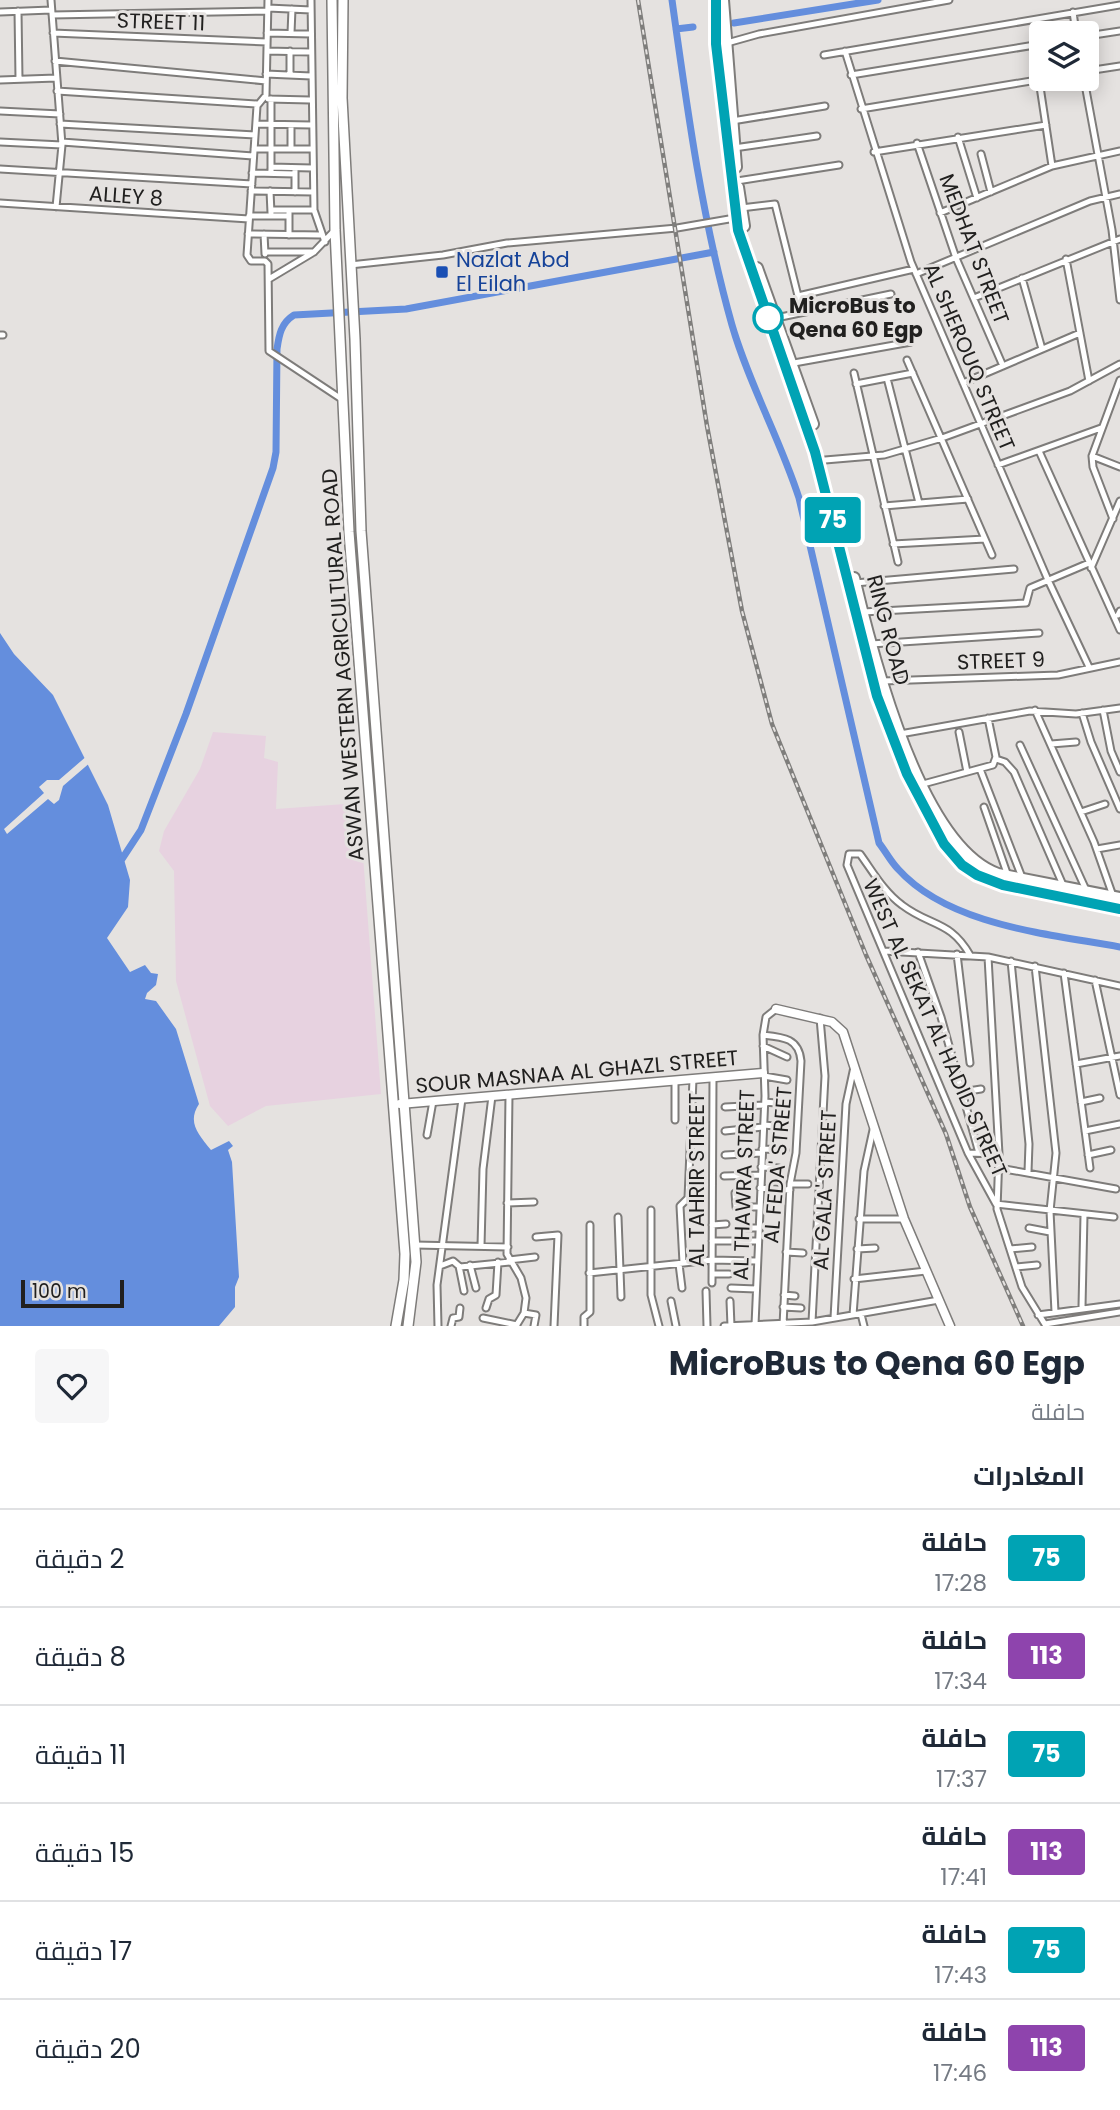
<!DOCTYPE html>
<html lang="ar">
<meta charset="utf-8">
<style>
:root{--surface:#fff;--page:#f6f6f7;--text:#1f2937;--muted:#747a83;--line:#e0e1e3}
body{margin:0;font-family:Poppins,Cairo,sans-serif;background:var(--page);color:var(--text);direction:rtl;height:100vh;display:flex;flex-direction:column;font-size:26px;white-space:nowrap}
*{box-sizing:border-box;margin:0}
p{font-size:23px;color:var(--muted)}
.icon{flex:none;width:38px;height:38px;fill:none;stroke:currentColor;stroke-width:2;stroke-linecap:round;stroke-linejoin:round}
.map{position:relative;height:1326px;overflow:hidden;direction:ltr}
.panel{display:flex;flex-direction:column;background:var(--surface);flex:1}
.panel>*{flex:none}
.badge{padding:0 14px;border-radius:5px;font-size:24px;line-height:46px}
.controls{position:absolute;left:1029px;top:21px;display:grid;gap:14px}
.controls a{display:grid;place-items:center;width:70px;height:70px;border-radius:7px;background:var(--surface);box-shadow:0 4px 18px #0003;font-size:35px}
.scale{position:absolute;left:21px;bottom:18px;width:103px;box-sizing:border-box;padding-left:7px;border:4px solid #21201f;border-top:0;font-size:19px;line-height:24px;white-space:nowrap;color:#21201f;-webkit-text-stroke:5px #e5e2e0;paint-order:stroke}
.map>.badge{position:absolute;translate:-50% -50%;box-shadow:0 0 0 4px #fff}
h2{padding:0 35px;font-size:26px;line-height:63px}
.round{display:grid;place-items:center;flex:none;width:74px;height:74px;border-radius:7px;background:var(--page)}
.summary{display:flex;align-items:center;justify-content:space-between;height:119px;padding:0 35px}
h1{font-size:33px;font-weight:700;line-height:52px}
ul{padding:0;list-style:none}
li{display:flex;align-items:center;gap:21px;height:98px;padding:0 35px;border-top:2px solid var(--line)}
li div{flex:1}
li b{display:block;font-size:26px}
li em{font-style:normal}
li .badge{min-width:77px;font-weight:700;text-align:center}
.map>svg:first-child{display:block}
</style>
<div class="map">
<svg width="1120" height="1326" viewBox="0 0 1120 1326">
<rect width="100%" height="100%" fill="#e5e2e0"/>
<path fill="#e7d2e0" d="M213,732l53,4 -2,22 14,4 -2,47 83,-6 22,291 -115,12 -38,20 -18,-20 -34,-125 -2,-110 -15,-20 5,-20 36,-62z"/>
<path fill="#648edd" d="M0,633l14,21 39,41 55,110 22,75 -2,27 -21,31 23,34 15,-7 6,8 7,1 -2,11 -9,8 -2,6 11,2 20,28 23,75c-12,18 -1,30 12,46l18,-9 4,5 -5,4 4,12 7,115 -4,10v20l-16,19h-219z"/>
<path fill="#e5e2e0" d="M88,755l4,6 -29,25 -4,14 -5,4 -6,-5 -41,35 -3,-5 40,-36 -5,-6 8,-7h12z"/>
<g fill="none" stroke-linecap="round" stroke-linejoin="round">
<path stroke="#648edd" stroke-width="7" d="M672,0c15,108 30,219 60,325 17,59 48,114 67,173l80,345c7,9 12,19 19,26 51,57 152,65 222,78
M734,23l144,-23
M676,29l17,-2
M122,859l19,-29 45,-116 87,-246 3,-16 1,-103c2,-14 4,-26 17,-34l112,-6 308,-57"/>
<defs>
<path id="street" d="M51,0l11,145 -6,62
M268,0l-2,95 -9,11 -10,149 4,6h14l3,3 1,87 74,49
M311,0l3,210 11,32
M268,8l43,2
M18,11l1,68
M0,12l51,-2
M1073,12l3,21
M52,15l216,-4
M53,33l214,9
M267,33l44,1
M291,33l1,-24
M1087,36l33,-5
M727,43l32,-9 190,-34
M267,51l44,1
M845,51l66,211 137,318 41,87
M824,55l296,-50
M55,61l211,20
M1087,71l33,-5
M266,74l45,2
M290,75v-24
M851,75l190,-31
M1084,79l28,151 8,70
M0,80l56,-2
M1039,80l13,86
M57,91l200,13
M268,99l42,1
M271,99v74
M861,109l182,-30
M0,111l60,3
M732,121l93,-15
M60,124l195,11
M256,124l55,1
M291,125v24
M958,137l19,61
M0,142l62,3
M62,142l191,14
M917,143l39,115 47,108
M734,148l83,-12
M254,149h58
M874,152l172,-27
M981,154l10,38
M271,167l41,1
M0,169l252,15
M295,170v22
M252,173l43,1
M737,181l102,-16
M251,191l62,1
M270,191l1,22
M0,203l249,16
M741,208l34,-4 27,108
M271,210h43
M289,213v22
M940,213l112,-47 68,-15
M249,216h40
M248,234l73,1
M264,234l1,20
M265,252h49
M1066,259l23,122
M350,265l93,-10 64,-12 170,-15 58,-10
M916,274l174,-73 30,-7
M1022,278l20,71
M269,279l45,-27 19,-20
M798,296l116,-27
M974,298l146,-59
M776,318l115,-24
M0,335h3
M907,360l85,195
M794,363l117,-21
M854,373l44,189
M887,378l32,125
M963,383l117,-50
M856,384l57,-11
M1039,451l81,179
M1092,456l28,11
M825,460l59,-5 58,-17 128,-47 50,-27
M998,465l103,-37
M884,506l84,-7
M1113,519l-20,-52 -1,-11 28,-76
M893,544l92,-5
M1091,568l29,-67
M855,583l159,-14
M863,612l163,-9 4,-15 59,-25
M1118,615l2,-4
M871,644l168,-11
M883,681l175,-6 62,-13
M1035,710l59,132 19,54
M1103,710l8,41 9,21
M1082,713l9,29 29,67
M959,732l8,40
M900,734l130,-23 46,3 44,-6
M1051,744l25,-2
M1020,745l67,147
M996,759l9,3 9,10 49,113
M980,769l43,111
M923,784l70,-19 3,-8 -8,-39
M984,807l24,69
M1081,812l24,-8
M1097,849l23,-4
M884,951l104,6 132,29
M918,952l23,65 38,136
M957,954l13,109
M970,955c-20,-35 -39,-28 -68,-50 -18,-13 -29,-33 -42,-51h-11l-2,11 121,288 28,51
M988,957l11,197 -2,55 25,78 24,39
M1011,961l18,183 -1,28
M1035,966l21,187 -6,58 5,101
M1064,973l26,195
M1095,980l25,115
M763,1035c20,2 36,3 38,26l-5,92 -6,31 -7,141
M763,1046l24,11
M1076,1064l44,-8
M764,1076l23,4
M675,1081v39
M962,1092l19,-3
M509,1095l-2,159 14,24 5,20 -2,15 -8,13
M765,1102l21,2
M1081,1102l19,-4
M725,1107l40,-2
M764,1125l21,2
M725,1131l38,-4
M1085,1131l35,-7
M427,1135l6,-34
M762,1149l23,1
M968,1153l31,1
M725,1155l37,-2
M1088,1155l23,-5
M761,1167l18,1
M999,1168l117,21
M724,1176l37,-1
M790,1184h18
M760,1188l30,2
M735,1193l1,14h22
M507,1203l27,-1
M996,1204l118,13
M651,1210v85l8,31
M618,1217l3,80
M859,1219h45
M712,1225l14,-1
M746,1228h11
M1029,1228l21,4
M536,1237l22,-2 -4,91
M712,1241h45
M415,1245l93,2
M481,1246l2,-77 9,-73
M857,1249l18,-1
M1010,1249l22,-2
M786,1252l17,1
M509,1260l26,-3
M683,1263l-3,-57 8,-8 5,-119
M679,1264l3,24
M470,1265l6,23
M440,1266l13,-5 7,6 50,-5
M459,1266l5,25
M1016,1267l21,-2
M589,1273l123,-13 44,1
M712,1274h17
M854,1279l72,-8
M712,1283l1,-205
M731,1288l25,1
M706,1291l1,35
M784,1295l11,1
M671,1301l5,25
M730,1301l1,25
M783,1307l18,1
M1082,1307l2,-92
M486,1308l3,-9 7,-4 2,-33
M524,1313l12,2 -2,11
M861,1314l3,12
M853,1315l11,-144 9,-41
M1038,1315l82,-11
M483,1318l34,7
M834,1318l12,-214 8,-37
M812,1322l13,-246 -5,-58
M1045,1324l75,-12
M755,1325l10,-229 -2,-61 3,-18 10,-8
M438,1326l-1,-41 25,-186
M451,1326l2,-8 6,-1 1,-9
M584,1326v-9l6,-5v-87
M724,1326l88,-4 127,-22"/>
<path id="secondary" d="M776,1009l56,13 11,10 61,187 46,107
M400,1104l363,-31"/>
<path id="primary" d="M332,0l3,230 14,302 56,722 -1,26 -8,46
M343,0l-1,98 13,241 6,192 55,731 -8,64"/>
<path id="highway" d="M716,0v44l22,186 77,222 62,244 30,78 38,70 25,27 33,14 117,24
M723,0l13,167
M738,187l6,39
M757,268l56,156
M854,578c18,76 66,268 144,296l122,24"/>
</defs>
<use href="#street" stroke="#7e7c7a" stroke-width="9"/>
<use href="#secondary" stroke="#7e7c7a" stroke-width="11"/>
<use href="#primary" stroke="#7e7c7a" stroke-width="12"/>
<use href="#highway" stroke="#7e7c7a" stroke-width="14"/>
<use href="#street" stroke="#fff" stroke-width="5"/>
<use href="#secondary" stroke="#fff" stroke-width="8"/>
<use href="#primary" stroke="#fff" stroke-width="9"/>
<use href="#highway" stroke="#fff" stroke-width="10"/>
<defs>
<path id="rail" d="M638,0l69,426 35,185 30,113 94,231 80,179 24,73 53,119"/>
</defs>
<use href="#rail" stroke="#7f7e7c" stroke-width="4.5"/>
<use href="#rail" stroke="#e5e2e0" stroke-width="2" stroke-dasharray="5" stroke-linecap="butt"/>
</g>
<g fill="none" stroke-linecap="round" stroke-linejoin="round">
<defs>
<path id="line" d="M716,0v44l22,186 77,222 62,244 30,78 37,70 18,21 15,10 26,10 117,24"/>
</defs>
<use href="#line" stroke="#fff" stroke-width="16"/>
<use href="#line" stroke="#00a3b4" stroke-width="10"/>
</g>
<rect fill="#1a4fb4" stroke="#e5e2e0" stroke-width="2.5" x="435" y="265" width="14" height="14" rx="3.5"/>
<circle fill="#fff" stroke="#00a3b4" stroke-width="3.5" cx="768" cy="318" r="14"/>
<g text-anchor="middle" stroke-width="6" stroke-linejoin="round" paint-order="stroke">
<g font-size="21" fill="#21201f" stroke="#e5e2e0">
<text transform="translate(161 22) rotate(2)" y="7">STREET 11</text>
<text transform="translate(126 196) rotate(4)" y="7">ALLEY 8</text>
<text transform="translate(974 249) rotate(69)" y="7">MEDHAT STREET</text>
<text transform="translate(969 357) rotate(67)" y="7">AL SHEROUQ STREET</text>
<text transform="translate(888 630) rotate(75)" y="7">RING ROAD</text>
<text transform="translate(1001 661) rotate(-2)" y="7">STREET 9</text>
<text transform="translate(343 665) rotate(-94)" y="7">ASWAN WESTERN AGRICULTURAL ROAD</text>
<text transform="translate(935 1028) rotate(66)" y="7">WEST AL SEKAT AL HADID STREET</text>
<text transform="translate(577 1072) rotate(-5)" y="7">SOUR MASNAA AL GHAZL STREET</text>
<text transform="translate(778 1165) rotate(-85)" y="7">AL FEDA' STREET</text>
<text transform="translate(697 1180) rotate(-90)" y="7">AL TAHRIR STREET</text>
<text transform="translate(744 1185) rotate(-88)" y="7">AL THAWRA STREET</text>
<text transform="translate(825 1190) rotate(-87)" y="7">AL GALA' STREET</text>
</g>
<g font-size="21" fill="#164399" stroke="#e5e2e0" text-anchor="start">
<text x="456" y="267">Nazlat Abd<tspan x="456" dy="24">El Eilah</tspan></text>
</g>
<g font-size="21" font-weight="bold" fill="#21201f" stroke="#e5e2e0" text-anchor="start">
<text x="789" y="313">MicroBus to<tspan x="789" dy="24">Qena 60 Egp</tspan></text>
</g>
</g>
</svg>
<div class="controls">
<a><svg class="icon" aria-label="layers" viewBox="0 0 24 24"><path d="M12 4l9 5-9 5-9-5zM3 14l9 5 9-5"/></svg></a>
</div>
<div class="scale">100 m</div>
<b class="badge" style="left:833px;top:520px;background:#00a3b4;color:#fff">75</b>
</div>
<section class="panel">
<div class="summary"><div><h1>MicroBus to Qena 60 Egp</h1><p>حافلة</p></div><a class="round"><svg class="icon" aria-label="heart" viewBox="0 0 24 24"><path d="M12 20l-8-8c-3-5 5-10 8-4 3-6 11-1 8 4z"/></svg></a></div>
<h2>المغادرات</h2>
<ul>
<li><span class="badge" style="background:#00a3b4;color:#fff">75</span><div><b>حافلة</b><p>17:28</p></div><em>2 دقيقة</em></li>
<li><span class="badge" style="background:#8e44ad;color:#fff">113</span><div><b>حافلة</b><p>17:34</p></div><em>8 دقيقة</em></li>
<li><span class="badge" style="background:#00a3b4;color:#fff">75</span><div><b>حافلة</b><p>17:37</p></div><em>11 دقيقة</em></li>
<li><span class="badge" style="background:#8e44ad;color:#fff">113</span><div><b>حافلة</b><p>17:41</p></div><em>15 دقيقة</em></li>
<li><span class="badge" style="background:#00a3b4;color:#fff">75</span><div><b>حافلة</b><p>17:43</p></div><em>17 دقيقة</em></li>
<li><span class="badge" style="background:#8e44ad;color:#fff">113</span><div><b>حافلة</b><p>17:46</p></div><em>20 دقيقة</em></li>
</ul>
</section>
